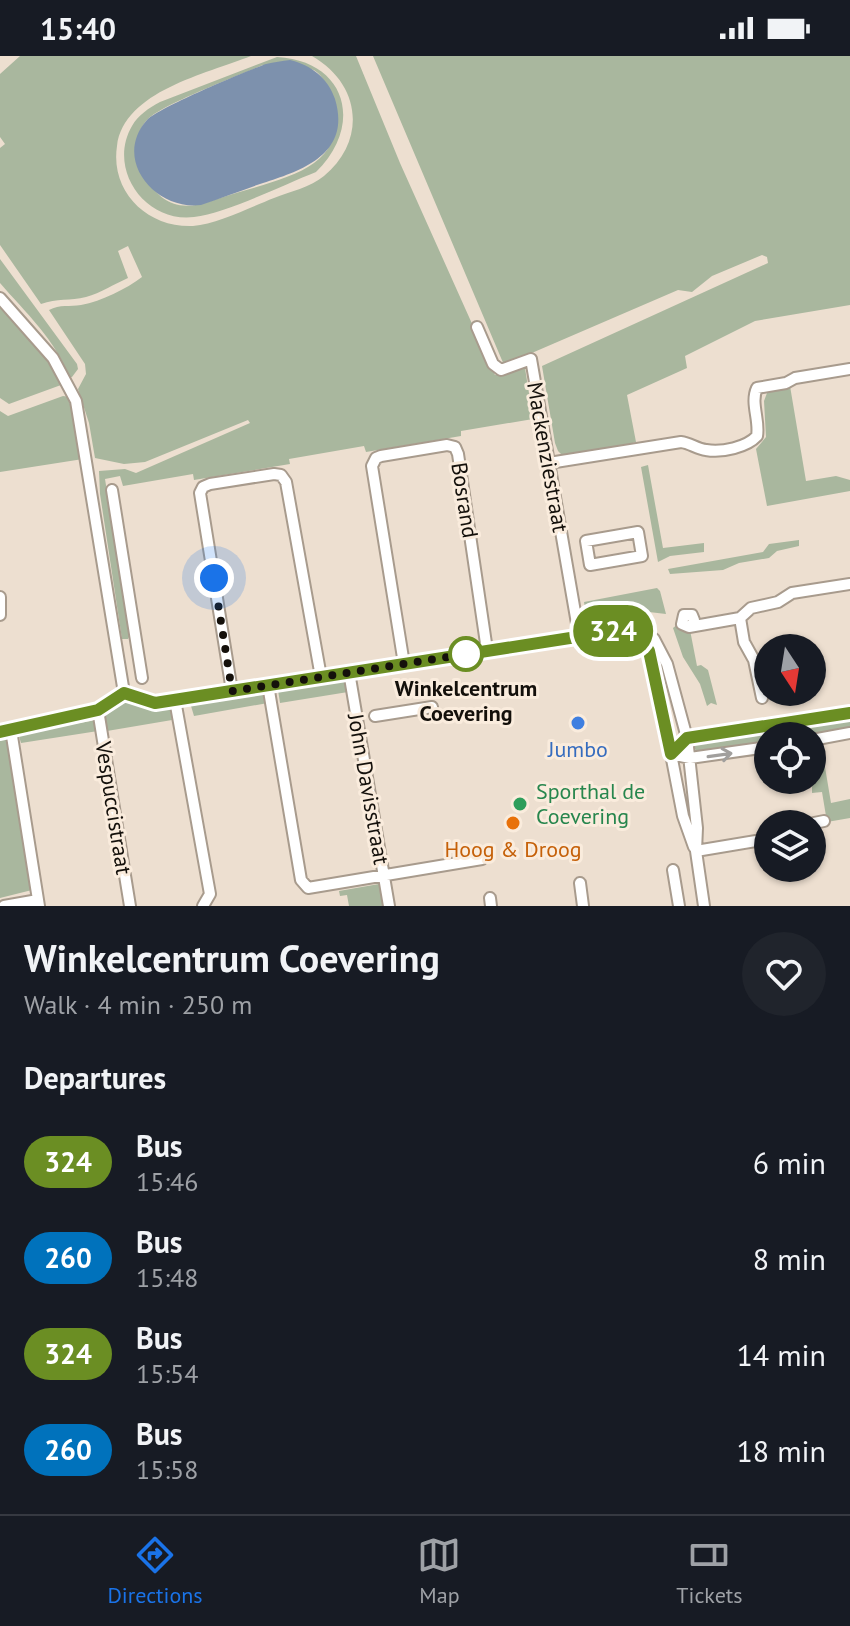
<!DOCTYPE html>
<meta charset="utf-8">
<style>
:root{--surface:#171b24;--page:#20242c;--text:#f1f3f6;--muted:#9ea1a6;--line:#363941;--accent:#1a73e8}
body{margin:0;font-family:"PT Sans",sans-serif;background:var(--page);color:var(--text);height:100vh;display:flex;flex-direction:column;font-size:30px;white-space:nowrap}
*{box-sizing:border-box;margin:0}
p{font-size:26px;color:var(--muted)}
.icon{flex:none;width:44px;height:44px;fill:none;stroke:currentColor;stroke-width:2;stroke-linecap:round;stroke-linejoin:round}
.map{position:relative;height:850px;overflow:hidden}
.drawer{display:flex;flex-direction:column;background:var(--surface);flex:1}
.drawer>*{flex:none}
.badge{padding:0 16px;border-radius:26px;font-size:28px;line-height:52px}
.needle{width:52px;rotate:168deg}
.buttons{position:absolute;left:754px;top:578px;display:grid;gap:16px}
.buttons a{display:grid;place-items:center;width:72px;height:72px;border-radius:50%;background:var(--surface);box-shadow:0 2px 6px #0004;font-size:40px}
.you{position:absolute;width:40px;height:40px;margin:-20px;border:6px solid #fff;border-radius:50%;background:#1a73e8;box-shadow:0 0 0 12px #1a73e833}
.map>.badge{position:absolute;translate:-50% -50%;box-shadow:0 0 0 4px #fff}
h2{padding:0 24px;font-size:30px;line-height:72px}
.round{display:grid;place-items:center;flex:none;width:84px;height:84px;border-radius:42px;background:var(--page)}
.overview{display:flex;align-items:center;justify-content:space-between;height:136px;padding:0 24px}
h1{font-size:38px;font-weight:700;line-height:60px}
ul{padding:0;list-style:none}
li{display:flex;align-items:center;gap:24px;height:96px;padding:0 24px}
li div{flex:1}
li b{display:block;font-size:30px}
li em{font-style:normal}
li .badge{min-width:88px;font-weight:700;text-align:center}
.status{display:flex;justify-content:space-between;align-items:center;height:56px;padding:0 40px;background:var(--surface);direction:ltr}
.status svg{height:22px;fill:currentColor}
.tabs{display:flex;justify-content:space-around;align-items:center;height:112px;border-top:2px solid var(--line);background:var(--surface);font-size:22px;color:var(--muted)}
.tabs a{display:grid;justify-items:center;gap:4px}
.tabs .selected{color:var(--accent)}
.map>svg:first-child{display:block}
</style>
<div class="status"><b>15:40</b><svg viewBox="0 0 49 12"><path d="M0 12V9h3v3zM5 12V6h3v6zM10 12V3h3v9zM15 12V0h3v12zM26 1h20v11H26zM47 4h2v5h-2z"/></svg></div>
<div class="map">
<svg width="850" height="850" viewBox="0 0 850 850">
<rect width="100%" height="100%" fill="#eddfd0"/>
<path fill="#a9b79e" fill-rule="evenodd" d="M20,0h231c-45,18 -127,35 -134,90 -7,46 31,82 76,80 24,-2 58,-19 81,-28 15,-6 37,-11 50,-22 43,-36 37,-92 -12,-120h44l44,107 95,212 20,-8 10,1 8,51 -72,12v5l-95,16 -2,-6 -75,13 1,5 -96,16 -1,-6 -70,12 -3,-10 -15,3 25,156 -2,4h-6l-22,-145 -1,-23 26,-2 11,4 114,-50 -2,-3 -103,42 -21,2 -29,-6 -6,-35 -11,-34 8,-15 -1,-10 -36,-54c11,-6 21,-3 32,-5 21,-4 45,-16 61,-28l-14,-31 -10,5 10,27c-14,6 -27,15 -42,19 -16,4 -29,1 -45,7l-41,-59v-97l5,-4 -5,-7v-63z
M373,0h477v249l-95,16 -70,35 2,12 -60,27 9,47 -17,5 -57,8 -4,-4 -3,-8 -13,-77 226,-103 -1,-6 -5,-2 -50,21 -20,16 -14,-2 -174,75z
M277,1c70,4 87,68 39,115 -33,13 -89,41 -122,45 -49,6 -87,-48 -62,-91 6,-11 17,-18 28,-24zM263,9c14,1 34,0 48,4 10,3 15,15 19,23 11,27 9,52 -16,71 -24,18 -74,27 -103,38 -33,12 -54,1 -68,-30 -7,-18 -10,-35 4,-51 13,-15 93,-45 116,-55z
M0,203l77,105 1,5 -6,8 -3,1c-11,-36 -45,-67 -69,-95z
M0,245l40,47 20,31 1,6 -52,19 -9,-6z
M790,330l16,95 30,-5 14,4v11l-83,15 -11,-57 10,-12 -2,-36 3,-8z
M63,340l7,1 7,23 6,39 -83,13v-61l8,5z
M648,409l15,83 41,-5v9l-34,4 -12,6 -17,-95z
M799,484v6l-22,5 -8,7 -30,5 -16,7 -53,4 -2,-5 95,-17 6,-8z
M657,532l3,3 6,23 -17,-2 -62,8 -3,-18z
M678,568l4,6h8l7,36 4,-1 7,5 9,35 -6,-2 -4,3 -7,-22 -17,-27 -10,-29z
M346,623l2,13 -68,11 -2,-13z
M266,637l2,10 -74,13 -3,-10z
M127,644l26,10 17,-3 2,13 -65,11 -2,-15z
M850,660v12l-47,8h-35v6l-69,10 -6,-4 3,-6z
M97,664l1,11 -77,12 -3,-10z
M2,680l7,3 23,151 -32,8v-161z
M825,711l6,36 19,-4v19l-23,4 -5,-30 -10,1v-24z
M379,828l4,22h-34l-2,-11 -7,1 -1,-5z"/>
<path fill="#7d91ad" d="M290,4c21,5 38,18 45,39 17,56 -35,72 -75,85 -20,7 -39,14 -59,21 -46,6 -89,-46 -54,-85 11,-12 99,-49 119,-56 8,-2 16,-3 24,-4z"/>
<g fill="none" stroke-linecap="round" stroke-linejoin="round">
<defs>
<path id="minor" d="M0,242l53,60 23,43 48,292
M477,271l16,37 8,6 30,-11 48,276
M549,407l132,-21c9,1 16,7 25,8 16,3 41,-3 51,-14 3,-16 -7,-33 0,-48l29,-5 9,-5 55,-9
M112,434l30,188
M638,476l4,24 -52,9 -4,-24z
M0,541v18
M740,562l4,24 10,18 8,38
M692,569l2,-5 -2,-5h-8l-2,9 7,3 51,-9 11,-10 27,-6 14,-9 58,-9
M637,576l12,19 22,103 19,4 78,-11
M404,608l-32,-198 4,-8 5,-2 66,-11 8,2 3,7 29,196
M349,616l40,234
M268,629l33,195 7,8 174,-29
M232,635l-32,-198 3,-6 7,-3 64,-10 7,1 5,7 35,195
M124,637l31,10 445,-71 21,-2 25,3 8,6 13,25 20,74 10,90 -1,23 8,55
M175,644l35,194 -7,12
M98,654l32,196
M375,660l57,-9
M11,674l28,176
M0,675l98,-21 26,-17
M687,682l163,-25
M687,682l-16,16 12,62 11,31
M812,684l38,-7
M809,768l15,-3
M696,795l72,-12
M673,814l6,36
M580,827l3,23
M490,842l1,8
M4,850l34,-6"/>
</defs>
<use href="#minor" stroke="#a89b8d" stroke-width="14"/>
<use href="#minor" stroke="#fff" stroke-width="10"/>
</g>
<defs><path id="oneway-shaft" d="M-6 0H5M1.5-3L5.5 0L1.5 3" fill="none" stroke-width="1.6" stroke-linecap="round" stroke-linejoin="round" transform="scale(2)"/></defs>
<use stroke="#a19f9d" href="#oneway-shaft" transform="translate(720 699) rotate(-8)"/>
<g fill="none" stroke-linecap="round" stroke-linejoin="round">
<defs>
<path id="line" d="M0,676l98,-22 26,-17 31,10 466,-73 16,2 12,19 22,103 16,-16 163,-25"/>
</defs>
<use href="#line" stroke="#fff" stroke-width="18"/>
<use href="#line" stroke="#6b8e23" stroke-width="12"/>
<path stroke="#14100b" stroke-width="8" stroke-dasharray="0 14.4" d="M214,522l18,113 234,-37"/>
</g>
<circle fill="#fff" stroke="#6b8e23" stroke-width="4" cx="466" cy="598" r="16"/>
<circle fill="#3f7fe0" stroke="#faecdd" stroke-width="3" cx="578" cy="667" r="8"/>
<circle fill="#2e9e5b" stroke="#faecdd" stroke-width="3" cx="520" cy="748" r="8"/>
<circle fill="#e8710a" stroke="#faecdd" stroke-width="3" cx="513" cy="767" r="8"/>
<g text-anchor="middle" stroke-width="6" stroke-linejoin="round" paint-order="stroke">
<g font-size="22" fill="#14100b" stroke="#faecdd">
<text transform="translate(548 401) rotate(80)" y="8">Mackenziestraat</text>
<text transform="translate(465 444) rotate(81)" y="8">Bosrand</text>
<text transform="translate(369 733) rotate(80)" y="8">John Davisstraat</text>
<text transform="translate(114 752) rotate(81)" y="8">Vespuccistraat</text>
</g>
<g font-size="22" font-weight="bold" fill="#14100b" stroke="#faecdd">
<text x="466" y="640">Winkelcentrum<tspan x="466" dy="25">Coevering</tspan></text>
</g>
<g font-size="22" fill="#366cbe" stroke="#faecdd">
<text x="578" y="701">Jumbo</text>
</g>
<g font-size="22" fill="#27864d" stroke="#faecdd" text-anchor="start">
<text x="536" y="743">Sporthal de<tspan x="536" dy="25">Coevering</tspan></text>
</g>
<g font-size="22" fill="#c56008" stroke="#faecdd">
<text x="513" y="801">Hoog &amp; Droog</text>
</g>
</g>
</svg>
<div class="buttons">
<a><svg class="needle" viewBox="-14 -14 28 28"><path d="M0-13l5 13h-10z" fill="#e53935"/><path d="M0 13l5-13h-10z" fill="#9ea1a6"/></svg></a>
<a><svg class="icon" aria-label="locate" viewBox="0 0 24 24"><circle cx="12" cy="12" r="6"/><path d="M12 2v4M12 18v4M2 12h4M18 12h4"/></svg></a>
<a><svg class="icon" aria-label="layers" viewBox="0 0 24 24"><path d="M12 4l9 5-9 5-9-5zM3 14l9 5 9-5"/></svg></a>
</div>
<div class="you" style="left:214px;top:522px"></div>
<b class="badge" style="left:613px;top:575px;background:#6b8e23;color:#fff">324</b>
</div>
<section class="drawer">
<div class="overview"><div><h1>Winkelcentrum Coevering</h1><p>Walk · 4 min · 250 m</p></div><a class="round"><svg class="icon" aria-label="heart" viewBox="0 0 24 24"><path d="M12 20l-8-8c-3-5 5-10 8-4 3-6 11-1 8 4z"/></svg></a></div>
<h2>Departures</h2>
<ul>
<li><span class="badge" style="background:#6b8e23;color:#fff">324</span><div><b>Bus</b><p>15:46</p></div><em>6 min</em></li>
<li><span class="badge" style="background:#0072bc;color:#fff">260</span><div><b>Bus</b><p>15:48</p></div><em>8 min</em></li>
<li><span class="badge" style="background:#6b8e23;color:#fff">324</span><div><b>Bus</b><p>15:54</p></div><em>14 min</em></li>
<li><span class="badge" style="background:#0072bc;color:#fff">260</span><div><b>Bus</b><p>15:58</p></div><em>18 min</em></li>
</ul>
</section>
<nav class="tabs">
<a class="selected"><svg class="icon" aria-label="directions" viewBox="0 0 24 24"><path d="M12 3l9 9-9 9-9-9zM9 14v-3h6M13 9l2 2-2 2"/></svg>Directions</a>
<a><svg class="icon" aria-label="map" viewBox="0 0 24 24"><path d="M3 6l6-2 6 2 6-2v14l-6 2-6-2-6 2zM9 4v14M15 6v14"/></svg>Map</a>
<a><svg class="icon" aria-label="tickets" viewBox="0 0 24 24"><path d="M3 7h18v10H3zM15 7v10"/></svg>Tickets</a>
</nav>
